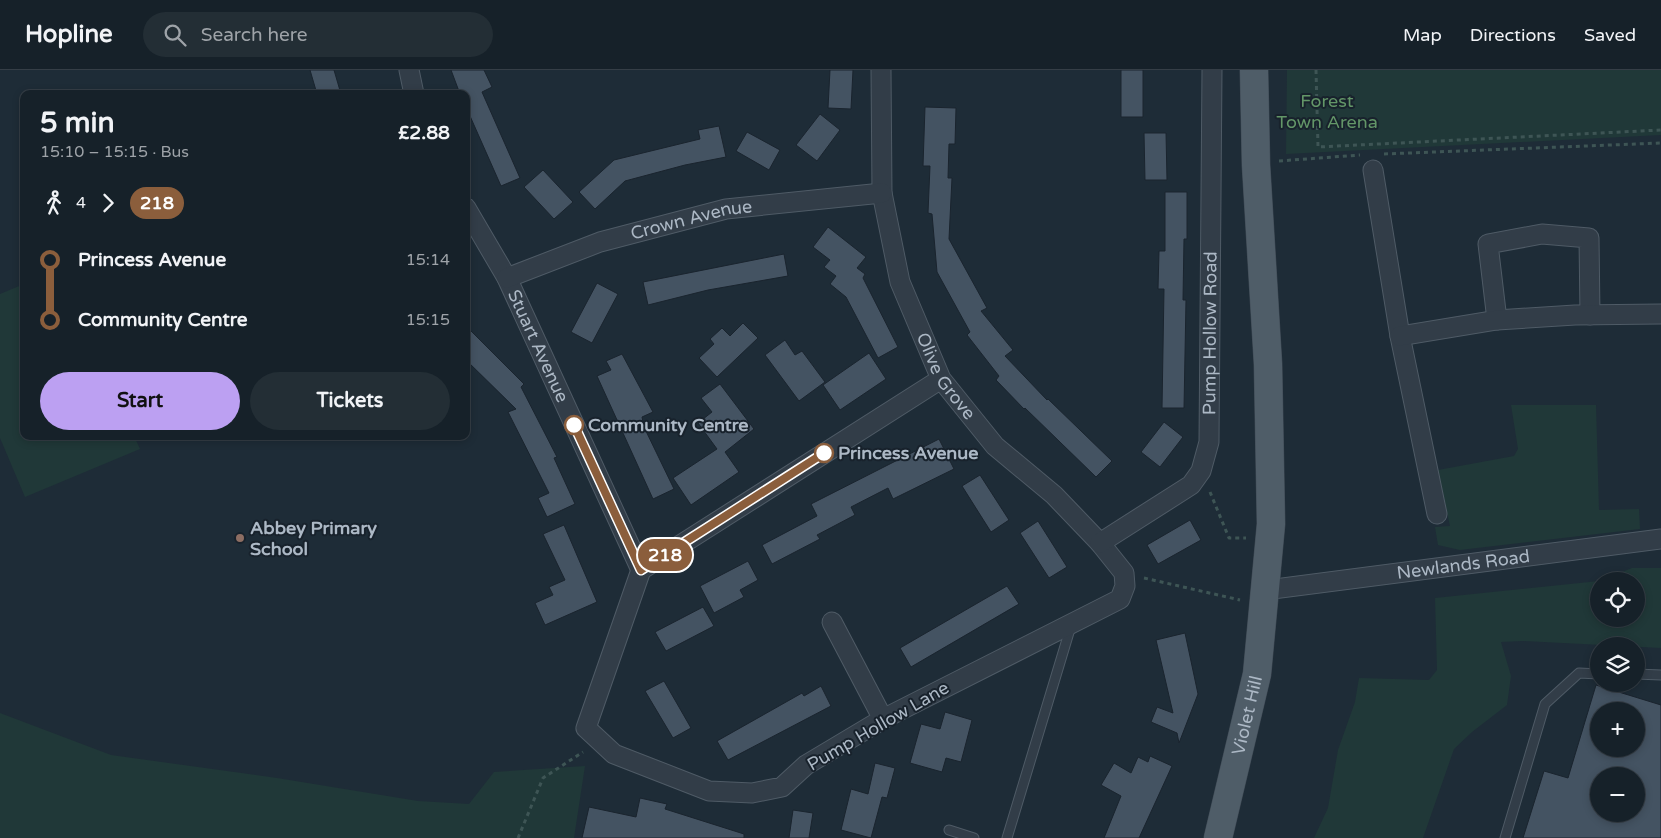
<!DOCTYPE html>
<meta charset="utf-8">
<style>
:root{--surface:#162129;--page:#232e35;--text:#f1f3f6;--muted:#9ea3a8;--line:#353e46;--accent:#bca0f2}
body{margin:0;font-family:"Varela Round",sans-serif;background:var(--page);color:var(--text);height:100vh;display:flex;flex-direction:column;font-size:19px;white-space:nowrap}
*{box-sizing:border-box;margin:0}
p{font-size:16px;color:var(--muted)}
.icon{flex:none;width:28px;height:28px;fill:none;stroke:currentColor;stroke-width:2;stroke-linecap:round;stroke-linejoin:round}
.map{position:relative;flex:1;overflow:hidden}
.drawer{position:absolute;left:20px;top:20px;width:450px;height:350px;display:flex;flex-direction:column;background:var(--surface);border-radius:10px;box-shadow:0 2px 8px #0003,0 0 0 1px var(--line)}
.drawer>*{flex:none}
.badge{padding:0 10px;border-radius:16px;font-size:18px;line-height:32px}
.tools{position:absolute;left:1590px;top:502px;display:grid;gap:10px}
.tools a{display:grid;place-items:center;width:55px;height:55px;border-radius:50%;background:var(--surface);box-shadow:0 2px 8px #0003,0 0 0 1px var(--line);font-size:25px}
.map>.badge{position:absolute;translate:-50% -50%;box-shadow:0 0 0 2px #fff}
.legs{display:flex;align-items:center;gap:8px;height:55px;padding:0 20px;font-size:16px}
.legs p{margin-inline-start:auto}
.overview{display:flex;align-items:center;justify-content:space-between;height:85px;padding:0 20px}
h1{font-size:28px;font-weight:700;line-height:38px}
.primary-button{display:flex;gap:10px;margin-top:auto;padding:10px 20px}
.primary-button a{flex:1;height:58px;border-radius:30px;background:var(--accent);color:#111;font-size:20px;font-weight:700;line-height:58px;text-align:center}
.primary-button a+a{background:var(--page);color:var(--text)}
ul{padding:0 20px;list-style:none}
li{display:flex;align-items:center;gap:18px;height:60px;font-size:19px}
li i{display:grid;place-items:center;width:8px;height:100%;margin:0 6px;background:currentColor}
li i::after{content:'';width:12px;height:12px;margin:-6px;border:4px solid;border-radius:50%;background:var(--surface)}
li p{margin-inline-start:auto}
li:first-child i{background:linear-gradient(#0000 50%,currentColor 0)}
li:last-child i{background:linear-gradient(currentColor 50%,#0000 0)}
header{display:flex;align-items:center;gap:30px;box-sizing:border-box;height:70px;padding:0 25px;background:var(--surface);border-bottom:1px solid var(--line)}
header strong{font-size:24px}
nav{display:flex;gap:28px;margin-inline-start:auto;font-size:18px}
.search{width:350px;height:45px;background:var(--page);display:flex;align-items:center;gap:12px;box-sizing:border-box;padding:0 18px;border-radius:28px;color:var(--muted);font-size:19px}
.map>svg:first-child{display:block}
</style>
<header>
<strong>Hopline</strong>
<div class="search"><svg class="icon" aria-label="search" viewBox="0 0 24 24"><circle cx="10" cy="10" r="6"/><path d="M15 15l6 6"/></svg>Search here</div>
<nav><a>Map</a><a>Directions</a><a>Saved</a></nav>
</header>
<div class="map">
<svg width="1661" height="768" viewBox="0 0 1661 768">
<rect width="100%" height="100%" fill="#1e2c37"/>
<path fill="#203838" d="M1287,0h374v65l-375,19z
M24,214v152h110l6,13 -115,48 -25,-59v-144z
M1511,335h85l3,105 40,-1 1,20 -180,21 -22,-5 -3,-18 15,-1 -12,-56 76,-14 4,-7z
M1632,498h29v80l-138,-7 -22,1 10,34 -4,29 -35,27 -18,17 -31,89h-109l14,-30 10,-58 17,-48 4,-24 70,2 8,-10 -2,-72 164,-17v38h37v-38h-37z
M0,643l111,42 166,23 141,23 51,3 25,-32 91,-6 -11,72h-574z"/>
<path fill="#445362" stroke="#1a242e" fill-rule="evenodd" d="M310,0h24l7,24h-24z
M451,0h33l8,17 -10,5 38,86 -19,8 -35,-79v-13h-6z
M830,0h23l-2,39 -23,-1z
M1121,0h22v47h-22z
M925,37l31,1 -1,36h-6l-1,34h4l-3,61 38,69 -6,3 32,39 -8,6 42,44 1,-1 64,62 -16,16 -71,-69 -1,1 -28,-29 3,-4 -32,-41 3,-3 -33,-60 -5,-58 -4,-1 2,-47h-7z
M820,44l20,16 -23,31 -21,-16z
M719,56l7,31 -41,8 -60,16 -30,28 -16,-17 35,-32 86,-21 -2,-9z
M747,62l33,18 -11,20 -33,-19z
M1144,63h22l1,47h-22z
M543,100l30,32 -19,17 -30,-32z
M1165,122h22v47h-3l-1,61h3l-2,108h-22l2,-119h-6l1,-38h6z
M828,157l38,30 -9,11 8,6 -2,4 35,69 -20,11 -32,-61 -16,-13 6,-8 -12,-9 6,-7 -17,-13z
M784,184l4,22 -80,14 -60,15 -5,-23z
M597,213l21,11 -26,49 -21,-11z
M743,253l15,15 -41,39 -18,-19 15,-14 -4,-5 12,-11 8,8z
M466,256l58,58 -3,3 36,70 -3,1 21,46 -28,13 -9,-19 11,-5 -41,-81 8,-3 -50,-49z
M785,270l10,15 7,-4 23,31 -26,19 -34,-46z
M869,283l17,26 -46,31 -17,-25z
M622,284l31,58 -11,5 2,10 30,62 -21,10 -56,-123 14,-6 -5,-9z
M720,314l34,45 -29,23 14,20 -48,33 -18,-27 44,-29 -19,-26 14,-11 -11,-14z
M1164,352l19,15 -23,30 -19,-15z
M939,369l15,30 -61,30 -5,-11 -37,19 4,8 -38,20 3,4 -48,25 -10,-19 55,-29 -6,-12z
M980,405l29,45 -18,12 -29,-46z
M1190,450l11,20 -43,24 -11,-19z
M1038,451l29,46 -18,11 -29,-45z
M564,455l33,77 -52,23 -10,-22 18,-8 -4,-8 16,-7 -22,-46z
M748,491l10,19 -18,10 4,7 -30,16 -14,-27z
M1007,516l12,18 -108,63 -11,-19z
M703,537l11,19 -48,25 -11,-19z
M1185,563l13,61 -19,49 -2,-10 -26,-11 6,-15 16,6 -17,-73z
M664,611l27,47 -18,10 -28,-47z
M1596,615l65,20v133h-138l21,-67 24,7zM1599,641h37v38h-37zM1599,706h37v38h-37z
M821,616l10,20 -103,54 -11,-19 85,-48 2,3z
M945,642l27,8 -11,42 -15,-4 -4,14 -32,-9 11,-39 19,5z
M1150,686l22,10 -33,72h-35l17,-42 -20,-11 13,-22 17,10 7,-16 10,5z
M875,693l20,5 -8,30 -5,-1 -11,41 -30,-8 10,-41 17,5z
M640,728l27,6 -2,5 79,25v4h-162l7,-31 47,10z
M793,740l20,3 -4,25h-20z"/>
<g fill="none" stroke-linecap="round" stroke-linejoin="round">
<defs>
<path id="lane" d="M1636,604l25,1
M949,760l25,8
M1007,768l64,-212
M1505,768l40,-134 34,-31 20,1"/>
<g id="street">
<path d="M409,0l5,24"/>
<path id="s1" d="M881,0l1,123 18,89 41,97 54,67 59,49 46,48 24,30 1,13 -5,13 -237,120 -77,46 -24,22 -30,6 -43,-2 -95,-37 -28,-26 55,-158 300,-191"/>
<path d="M1373,100l27,166 37,178"/>
<path id="s2" d="M466,138l41,70 134,292"/>
<path id="s3" d="M507,208l93,-36 126,-33 156,-16"/>
<path d="M1497,250l-9,-76 54,-10 47,4 1,77"/>
<path d="M1400,266l97,-16 78,-5 86,-1"/>
<path id="s4" d="M1100,473l91,-58 10,-14 8,-29 3,-372"/>
<path id="s5" d="M1266,520l395,-51"/>
<path d="M832,552l51,97"/>
</g>
<g id="primary">
<path id="s6" d="M1218,768l39,-164 14,-150 -3,-160 -12,-199 -2,-95"/>
</g>
</defs>
<use href="#lane" stroke="#4f5b66" stroke-width="11"/>
<use href="#street" stroke="#4f5b66" stroke-width="21"/>
<use href="#primary" stroke="#3e4954" stroke-width="29"/>
<path stroke="#3e5555" stroke-width="3" stroke-dasharray="4 4" stroke-linecap="butt" d="M1316,0l2,77 343,-17
M1384,84l277,-11
M1279,91l81,-6
M1210,422l19,46h17
M1144,508l96,22
M518,768l25,-60 40,-26"/>
<use href="#lane" stroke="#323d48" stroke-width="9"/>
<use href="#street" stroke="#323d48" stroke-width="19"/>
<use href="#primary" stroke="#4f5d68" stroke-width="28"/>
</g>
<g fill="none" stroke-linecap="round" stroke-linejoin="round">
<defs>
<path id="line-1" d="M574,355l67,145 183,-117"/>
</defs>
<use href="#line-1" stroke="#fff" stroke-width="11"/>
<use href="#line-1" stroke="#8b5e3c" stroke-width="8"/>
</g>
<g fill="#fff" stroke="#8b5e3c" stroke-width="2.5">
<circle cx="574" cy="355" r="9"/>
<circle cx="824" cy="383" r="9"/>
</g>
<circle fill="#8d6e63" stroke="#18222c" stroke-width="2" cx="240" cy="468" r="5"/>
<g text-anchor="middle" stroke-width="4" stroke-linejoin="round" paint-order="stroke">
<g font-size="18" fill="#639668" stroke="#18222c">
<text x="1327" y="37">Forest<tspan x="1327" dy="21">Town Arena</tspan></text>
</g>
<g font-size="18" fill="#acb8c5" stroke="#18222c">
<text dy="6" stroke="none"><textPath href="#s3" startOffset="194">Crown Avenue</textPath></text>
<text dy="6" stroke="none"><textPath href="#s4" startOffset="264">Pump Hollow Road</textPath></text>
<text dy="6" stroke="none"><textPath href="#s2" startOffset="156">Stuart Avenue</textPath></text>
<text dy="6" stroke="none"><textPath href="#s1" startOffset="319">Olive Grove</textPath></text>
<text dy="6" stroke="none"><textPath href="#s5" startOffset="199">Newlands Road</textPath></text>
<text dy="6" stroke="none"><textPath href="#s6" startOffset="126">Violet Hill</textPath></text>
<text transform="translate(878 656) rotate(-30)" y="6">Pump Hollow Lane</text>
</g>
<g font-size="18" font-weight="bold" fill="#acb8c5" stroke="#18222c" text-anchor="start">
<text x="588" y="361">Community Centre</text>
<text x="838" y="389">Princess Avenue</text>
</g>
<g font-size="18" font-weight="bold" fill="#acb8c5" stroke="#18222c" text-anchor="start">
<text x="250" y="464">Abbey Primary<tspan x="250" dy="21">School</tspan></text>
</g>
</g>
</svg>
<div class="tools">
<a><svg class="icon" aria-label="locate" viewBox="0 0 24 24"><circle cx="12" cy="12" r="6"/><path d="M12 2v4M12 18v4M2 12h4M18 12h4"/></svg></a>
<a><svg class="icon" aria-label="layers" viewBox="0 0 24 24"><path d="M12 4l9 5-9 5-9-5zM3 14l9 5 9-5"/></svg></a>
<a>+</a>
<a>−</a>
</div>
<b class="badge" style="left:665px;top:485px;background:#8b5e3c;color:#fff">218</b>
<section class="drawer">
<div class="overview"><div><h1>5 min</h1><p>15:10 – 15:15 · Bus</p></div><b>£2.88</b></div>
<div class="legs"><svg class="icon" aria-label="walk" viewBox="0 0 24 24"><circle cx="13" cy="4" r="2"/><path d="M13 8l-2 6 4 7M11 14l-3 7M7 12l3-4h3l4 4"/></svg>4<svg class="icon" aria-label="forward" viewBox="0 0 24 24"><path d="M9 5l7 7-7 7"/></svg><b class="badge" style="background:#8b5e3c;color:#fff">218</b></div>
<ul>
<li><i style="color:#8b5e3c"></i><b>Princess Avenue</b><p>15:14</p></li>
<li><i style="color:#8b5e3c"></i><b>Community Centre</b><p>15:15</p></li>
</ul>
<div class="primary-button"><a>Start</a><a>Tickets</a></div>
</section>
</div>
